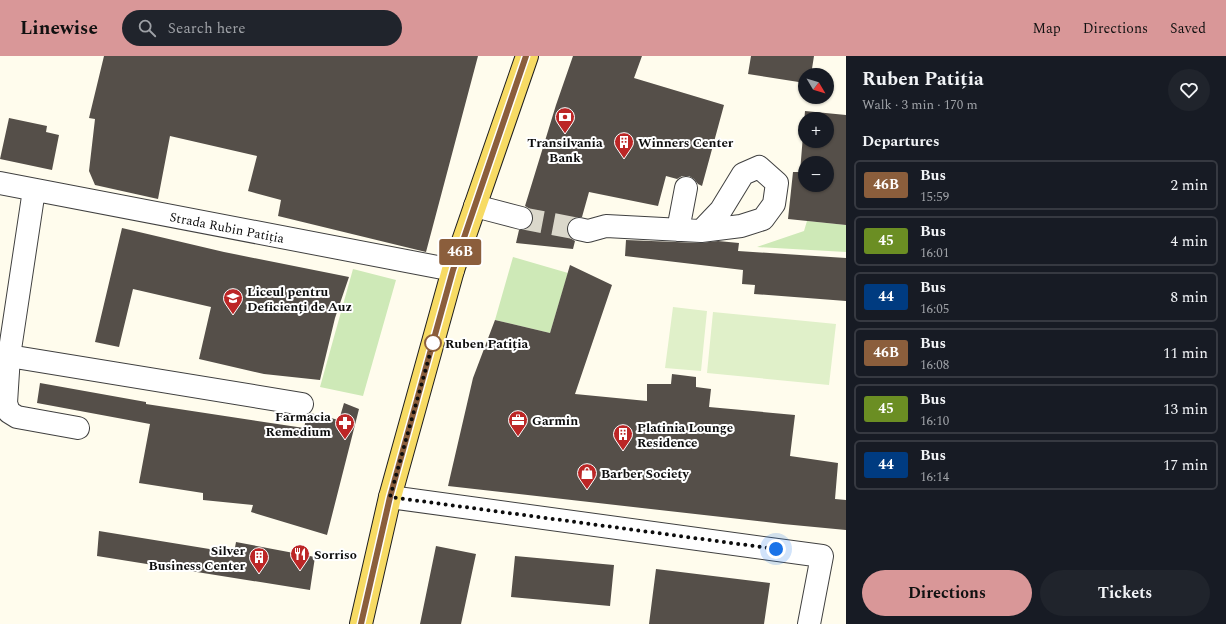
<!DOCTYPE html>
<meta charset="utf-8">
<style>
:root{--surface:#171b24;--page:#20242c;--text:#f1f3f6;--muted:#9ea1a6;--line:#363941;--accent:#d99798}
body{margin:0;font-family:Spectral,serif;background:var(--page);color:var(--text);height:100vh;display:flex;flex-direction:column;font-size:15px;white-space:nowrap}
*{box-sizing:border-box;margin:0}
p{font-size:13px;color:var(--muted)}
.icon{flex:none;width:22px;height:22px;fill:none;stroke:currentColor;stroke-width:2;stroke-linecap:round;stroke-linejoin:round}
.map{position:relative;flex:1;overflow:hidden}
.details{display:flex;flex-direction:column;background:var(--surface);width:380px}
.details>*{flex:none}
.badge{padding:0 8px;border-radius:3px;font-size:14px;line-height:26px}
.needle{width:26px;rotate:128deg}
.buttons{position:absolute;left:798px;top:12px;display:grid;gap:8px}
.buttons a{display:grid;place-items:center;width:36px;height:36px;border-radius:50%;background:var(--surface);box-shadow:0 1px 3px #0004;font-size:20px}
.you{position:absolute;width:20px;height:20px;margin:-10px;border:3px solid #fff;border-radius:50%;background:#1a73e8;box-shadow:0 0 0 6px #1a73e833}
.map>.badge{position:absolute;translate:-50% -50%;box-shadow:0 0 0 2px #fff}
h2{padding:0 16px;font-size:15px;line-height:36px}
.round{display:grid;place-items:center;flex:none;width:42px;height:42px;border-radius:21px;background:var(--page)}
.headline{display:flex;align-items:center;justify-content:space-between;height:68px;padding:0 16px}
h1{font-size:19px;font-weight:700;line-height:30px}
.action{display:flex;gap:8px;margin-top:auto;padding:8px 16px}
.action a{flex:1;height:46px;border-radius:24px;background:var(--accent);color:#111;font-size:16px;font-weight:700;line-height:46px;text-align:center}
.action a+a{background:var(--page);color:var(--text)}
ul{padding:0;list-style:none}
li{display:flex;align-items:center;gap:12px;height:50px;margin:0 8px 6px;padding:0 8px;border:2px solid var(--line);border-radius:6px}
li div{flex:1}
li b{display:block;font-size:15px}
li em{font-style:normal}
li .badge{min-width:44px;font-weight:700;text-align:center}
header{display:flex;align-items:center;gap:24px;box-sizing:border-box;height:56px;padding:0 20px;background:var(--accent);color:#111}
header strong{font-size:19px}
nav{display:flex;gap:22px;margin-inline-start:auto;font-size:14px}
.search{width:280px;height:36px;background:var(--page);display:flex;align-items:center;gap:10px;box-sizing:border-box;padding:0 14px;border-radius:22px;color:var(--muted);font-size:15px}
main{display:flex;flex:1;min-height:0}
.map>svg:first-child{display:block}
</style>
<header>
<strong>Linewise</strong>
<div class="search"><svg class="icon" aria-label="search" viewBox="0 0 24 24"><circle cx="10" cy="10" r="6"/><path d="M15 15l6 6"/></svg>Search here</div>
<nav><a>Map</a><a>Directions</a><a>Saved</a></nav>
</header>
<main>
<div class="map">
<svg width="846" height="568" viewBox="0 0 846 568">
<rect width="100%" height="100%" fill="#fffced"/>
<path fill="#cee9b7" d="M807,165l39,4v27l-89,-5 47,-16z
M513,201l55,16 -18,60 -55,-13z
M353,213l43,11 -33,116 -43,-9z"/>
<path fill="#e0f0c9" d="M673,251l34,4 -6,60 -36,-3z
M713,256l123,12 -7,61 -122,-12z"/>
<path fill="#554f49" fill-rule="evenodd" d="M104,0h374l-52,196 -148,-36 3,-16 -33,-9 9,-35 -87,-20 -12,63 -63,-14 -6,-14 6,-52 -6,-1z
M573,0h69l-8,22 90,27 -22,81 -4,-2 -4,-5 -5,-3h-7l-5,3 -11,-3 -8,30 -69,-14 -7,25h-7l-5,4 -3,5v7l3,5 5,3 -2,8 -57,-6 3,-13h6l5,-3 3,-5v-8l-3,-5 -5,-3 31,-101z
M751,0h63l-3,19h-6v8l-57,-9z
M805,55l41,4v110l-58,-6 5,-47h7zM805,63h22v22h-22zM805,107h22v22h-22z
M9,62l38,8 -1,6 13,3 -7,35 -52,-11z
M122,172l102,24 125,25 -14,41 -15,62 -56,-6 -65,-15 12,-52 -78,-18 -14,58 -24,-5z
M626,184l74,3 18,-2 21,2 -1,8 108,7v43l-92,-7 1,-9 -13,-1 1,-14 -118,-14z
M570,209l42,20 -37,109 72,7v-17h24l1,-10 24,3v10l15,2 -2,18 86,8 -5,41 48,7 -3,36 11,1v30l-63,-6 -335,-38 25,-108 22,-58 55,13z
M40,327l106,19v2l158,24 3,-13 3,-2 29,7 5,-17 15,6 -32,126 -76,-23 2,-7 -50,-5v-7l-64,-10 11,-59 -113,-21z
M99,475l135,22 2,-11 79,15 -5,33 -213,-34z
M436,490l40,8 -15,70h-41z
M515,500l99,9 -4,41 -99,-9z
M656,513l114,14 -6,41h-115z"/>
<g fill="none" stroke-linecap="round" stroke-linejoin="round">
<path stroke="#dbd8cb" stroke-width="22" stroke-dasharray="22 11" stroke-linecap="butt" d="M521,162l58,11"/>
<defs>
<path id="minor" d="M0,127l453,87
M34,134l-25,166 -3,47 3,9 8,5 61,11
M475,150l46,12
M579,173l9,2 18,-5 95,5 40,-5 22,-7 11,-15 3,-21 -18,-16 -16,7 -22,36 -20,21
M678,174l8,-42
M9,300l293,48
M390,441l432,59 -13,68"/>
<path id="major" d="M361,568l29,-127 63,-227 74,-214"/>
</defs>
<use href="#minor" stroke="#404040" stroke-width="24"/>
<use href="#major" stroke="#1e1e1e" stroke-width="24"/>
<use href="#minor" stroke="#fff" stroke-width="22"/>
<use href="#major" stroke="#f7db64" stroke-width="22"/>
</g>
<g fill="none" stroke-linecap="round" stroke-linejoin="round">
<defs>
<path id="line" d="M361,568l29,-127 63,-227 73,-214"/>
</defs>
<use href="#line" stroke="#fff" stroke-width="9"/>
<use href="#line" stroke="#8b5e3c" stroke-width="6"/>
<path stroke="#0d0d0d" stroke-width="4" stroke-dasharray="0 7.2" d="M433,287l-43,154 386,52"/>
</g>
<defs>
<symbol id="bank-pin" viewBox="-11 -11 22 30"><path d="M0 17L-7.5 6A9.5 9.5 0 1 1 7.5 6Z" fill="#bc2626" stroke="#fff"/><path d="M-6-4H6V4H-6ZM0-2.3a2.3 2.3 0 1 0 0 4.6a2.3 2.3 0 1 0 0-4.6Z" fill="#fff"/></symbol>
<symbol id="building-pin" viewBox="-11 -11 22 30"><path d="M0 17L-7.5 6A9.5 9.5 0 1 1 7.5 6Z" fill="#bc2626" stroke="#fff"/><path d="M-4-6H4V6H1V3H-1V6H-4ZM-2.5-4.3h1.7v1.8h-1.7ZM.8-4.3h1.7v1.8H.8ZM-2.5-1h1.7V.8h-1.7ZM.8-1h1.7V.8H.8Z" fill="#fff"/></symbol>
<symbol id="school-pin" viewBox="-11 -11 22 30"><path d="M0 17L-7.5 6A9.5 9.5 0 1 1 7.5 6Z" fill="#bc2626" stroke="#fff"/><path d="M0-5L7-2L0 1L-7-2ZM-4 1L0 2.5L4 1V4Q0 6-4 4Z" fill="#fff"/></symbol>
<symbol id="office-pin" viewBox="-11 -11 22 30"><path d="M0 17L-7.5 6A9.5 9.5 0 1 1 7.5 6Z" fill="#bc2626" stroke="#fff"/><path d="M-6-3h4V-5.5h4V-3h4V5H-6ZM-1-4.5V-3h2v-1.5ZM-6 0V1H6V0Z" fill="#fff"/></symbol>
<symbol id="pharmacy-pin" viewBox="-11 -11 22 30"><path d="M0 17L-7.5 6A9.5 9.5 0 1 1 7.5 6Z" fill="#bc2626" stroke="#fff"/><path d="M-2-6h4v4h4v4h-4v4h-4v-4h-4v-4h4Z" fill="#fff"/></symbol>
<symbol id="shop-pin" viewBox="-11 -11 22 30"><path d="M0 17L-7.5 6A9.5 9.5 0 1 1 7.5 6Z" fill="#bc2626" stroke="#fff"/><path d="M-5-2.5h2.3a2.7 3.5 0 0 1 5.4 0H5L5.5 6h-11ZM-1.5-2.5h3a1.5 2.3 0 0 0-3 0Z" fill="#fff"/></symbol>
<symbol id="restaurant-pin" viewBox="-11 -11 22 30"><path d="M0 17L-7.5 6A9.5 9.5 0 1 1 7.5 6Z" fill="#bc2626" stroke="#fff"/><path d="M-5-6h1v4h1v-4h1v4h1v-4h1v5L-1.5 .5V6h-2V.5L-5-1ZM5-6V6H3V1.5H1.5Q1.5-4 5-6Z" fill="#fff"/></symbol>
</defs>
<g fill-rule="evenodd">
<use href="#bank-pin" x="554" y="50" width="22" height="30"/>
<use href="#building-pin" x="613" y="75" width="22" height="30"/>
<use href="#school-pin" x="222" y="231" width="22" height="30"/>
<use href="#office-pin" x="507" y="353" width="22" height="30"/>
<use href="#pharmacy-pin" x="334" y="356" width="22" height="30"/>
<use href="#building-pin" x="612" y="367" width="22" height="30"/>
<use href="#shop-pin" x="576" y="406" width="22" height="30"/>
<use href="#restaurant-pin" x="289" y="487" width="22" height="30"/>
<use href="#building-pin" x="248" y="490" width="22" height="30"/>
</g>
<circle fill="#fff" stroke="#8b5e3c" stroke-width="2" cx="433" cy="287" r="8"/>
<g text-anchor="middle" stroke-width="4" stroke-linejoin="round" paint-order="stroke">
<g font-size="13" font-weight="bold" fill="#0d0d0d" stroke="#fff" text-anchor="start">
<text x="565" y="91" text-anchor="middle">Transilvania<tspan x="565" dy="15">Bank</tspan></text>
<text x="638" y="91">Winners Center</text>
<text x="247" y="240">Liceul pentru<tspan x="247" dy="15">Deficienți de Auz</tspan></text>
<text x="331" y="365" text-anchor="end">Farmacia<tspan x="331" dy="15">Remedium</tspan></text>
<text x="532" y="369">Garmin</text>
<text x="637" y="376">Platinia Lounge<tspan x="637" dy="15">Residence</tspan></text>
<text x="601" y="422">Barber Society</text>
<text x="245" y="499" text-anchor="end">Silver<tspan x="245" dy="15">Business Center</tspan></text>
<text x="314" y="503">Sorriso</text>
</g>
<g font-size="13" fill="#0d0d0d" stroke="#fff">
<text transform="translate(227 171) rotate(11)" y="5">Strada Rubin Patiția</text>
</g>
<g font-size="13" font-weight="bold" fill="#0d0d0d" stroke="#fff" text-anchor="start">
<text x="445" y="292">Ruben Patiția</text>
</g>
</g>
</svg>
<div class="buttons">
<a><svg class="needle" viewBox="-14 -14 28 28"><path d="M0-13l5 13h-10z" fill="#e53935"/><path d="M0 13l5-13h-10z" fill="#9ea1a6"/></svg></a>
<a>+</a>
<a>−</a>
</div>
<div class="you" style="left:776px;top:493px"></div>
<b class="badge" style="left:460px;top:196px;background:#8b5e3c;color:#fff">46B</b>
</div>
<section class="details">
<div class="headline"><div><h1>Ruben Patiția</h1><p>Walk · 3 min · 170 m</p></div><a class="round"><svg class="icon" aria-label="heart" viewBox="0 0 24 24"><path d="M12 20l-8-8c-3-5 5-10 8-4 3-6 11-1 8 4z"/></svg></a></div>
<h2>Departures</h2>
<ul>
<li><span class="badge" style="background:#8b5e3c;color:#fff">46B</span><div><b>Bus</b><p>15:59</p></div><em>2 min</em></li>
<li><span class="badge" style="background:#6b8e23;color:#fff">45</span><div><b>Bus</b><p>16:01</p></div><em>4 min</em></li>
<li><span class="badge" style="background:#003b80;color:#fff">44</span><div><b>Bus</b><p>16:05</p></div><em>8 min</em></li>
<li><span class="badge" style="background:#8b5e3c;color:#fff">46B</span><div><b>Bus</b><p>16:08</p></div><em>11 min</em></li>
<li><span class="badge" style="background:#6b8e23;color:#fff">45</span><div><b>Bus</b><p>16:10</p></div><em>13 min</em></li>
<li><span class="badge" style="background:#003b80;color:#fff">44</span><div><b>Bus</b><p>16:14</p></div><em>17 min</em></li>
</ul>
<div class="action"><a>Directions</a><a>Tickets</a></div>
</section>
</main>
